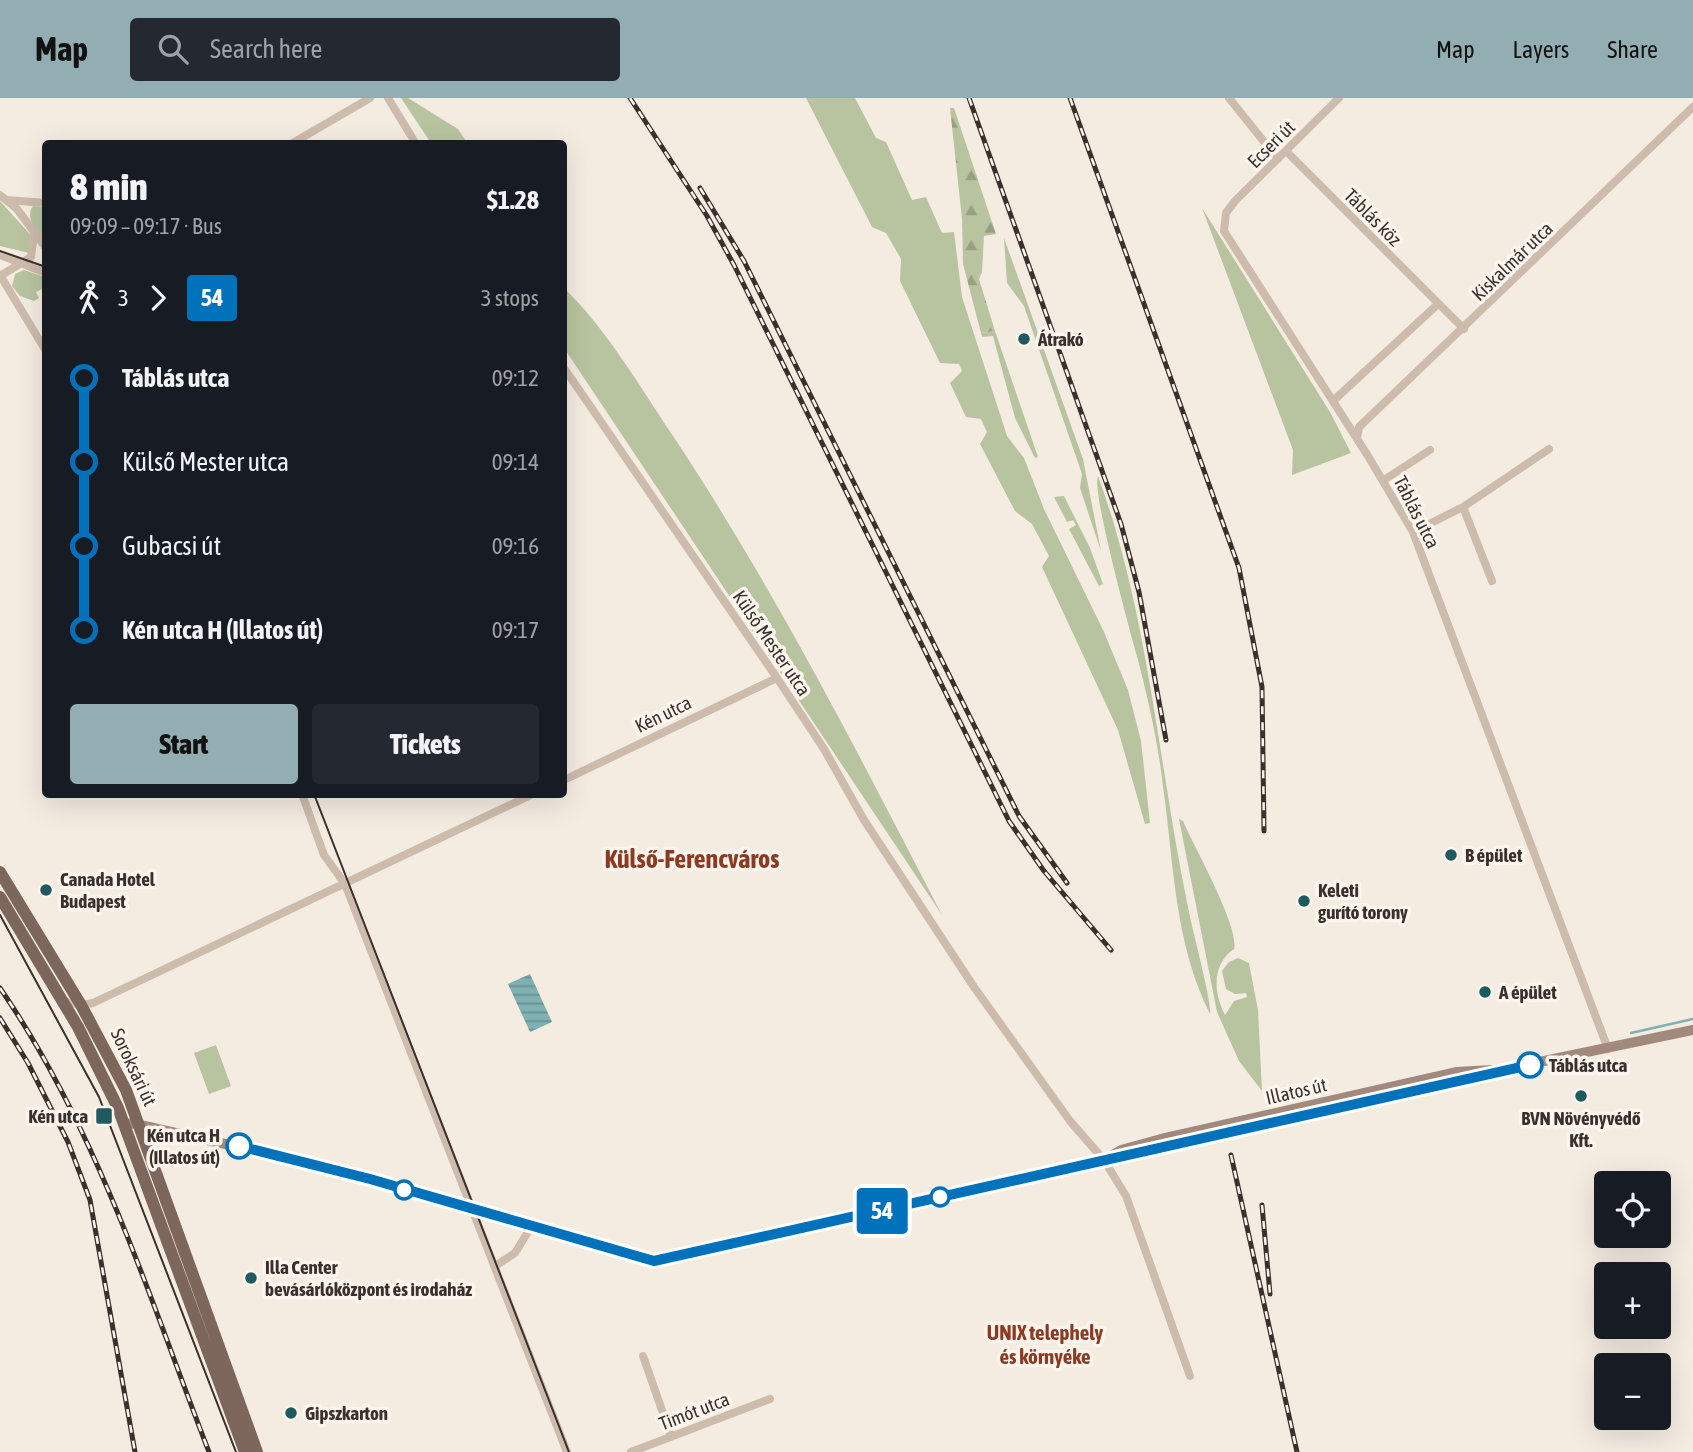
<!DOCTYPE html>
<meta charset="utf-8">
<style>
:root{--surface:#171b24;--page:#242831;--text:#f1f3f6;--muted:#9ea1a6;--accent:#92aeb2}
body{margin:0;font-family:"Asap Condensed",sans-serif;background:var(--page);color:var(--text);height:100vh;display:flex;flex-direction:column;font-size:26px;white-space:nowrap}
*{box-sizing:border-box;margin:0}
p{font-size:23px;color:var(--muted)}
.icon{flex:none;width:38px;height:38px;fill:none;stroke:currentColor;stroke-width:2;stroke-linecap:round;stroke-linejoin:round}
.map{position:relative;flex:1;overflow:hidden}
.sheet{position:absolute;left:42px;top:42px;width:525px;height:658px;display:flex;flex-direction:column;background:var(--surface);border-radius:7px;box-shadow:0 7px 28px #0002}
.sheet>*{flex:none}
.badge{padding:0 14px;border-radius:5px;font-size:24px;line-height:46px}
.fabs{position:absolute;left:1594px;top:1073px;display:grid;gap:14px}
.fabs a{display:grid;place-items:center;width:77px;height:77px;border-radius:7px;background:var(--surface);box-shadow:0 7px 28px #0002;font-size:35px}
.map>.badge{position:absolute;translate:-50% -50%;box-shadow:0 0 0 4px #fff}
.legs{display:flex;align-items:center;gap:10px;height:77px;padding:0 28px;font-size:23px}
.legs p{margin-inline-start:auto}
.overview{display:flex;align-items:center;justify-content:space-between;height:119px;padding:0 28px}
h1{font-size:38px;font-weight:800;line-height:52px}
.primary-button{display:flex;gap:14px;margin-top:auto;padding:14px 28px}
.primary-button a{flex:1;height:80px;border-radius:7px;background:var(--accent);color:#111;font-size:28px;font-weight:800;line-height:80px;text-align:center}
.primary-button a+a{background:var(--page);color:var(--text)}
ul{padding:0 28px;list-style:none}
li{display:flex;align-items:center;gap:24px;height:84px;font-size:26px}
li i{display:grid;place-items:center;width:10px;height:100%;margin:0 9px;background:currentColor}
li i::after{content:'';width:18px;height:18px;margin:-9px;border:5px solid;border-radius:50%;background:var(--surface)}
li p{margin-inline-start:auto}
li:first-child i{background:linear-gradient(#0000 50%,currentColor 0)}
li:last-child i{background:linear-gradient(currentColor 50%,#0000 0)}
header{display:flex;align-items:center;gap:42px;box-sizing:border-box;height:98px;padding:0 35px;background:var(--accent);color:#111}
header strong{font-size:33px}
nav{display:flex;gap:38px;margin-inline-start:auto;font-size:24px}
.search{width:490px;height:63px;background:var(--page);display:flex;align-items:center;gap:18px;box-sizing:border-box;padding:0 24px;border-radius:7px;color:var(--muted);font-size:26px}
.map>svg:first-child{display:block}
</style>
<header>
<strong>Map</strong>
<div class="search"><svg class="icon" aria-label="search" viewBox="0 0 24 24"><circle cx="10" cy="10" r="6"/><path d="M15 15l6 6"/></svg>Search here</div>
<nav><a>Map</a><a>Layers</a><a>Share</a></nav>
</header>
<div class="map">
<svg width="1693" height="1354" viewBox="0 0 1693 1354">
<defs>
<pattern id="forest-firs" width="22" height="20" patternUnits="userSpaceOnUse" patternTransform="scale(1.75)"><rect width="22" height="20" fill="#b8c4a0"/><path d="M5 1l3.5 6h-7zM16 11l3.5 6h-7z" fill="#97a083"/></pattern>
<pattern id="water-rules" width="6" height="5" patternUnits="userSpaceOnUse" patternTransform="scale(1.75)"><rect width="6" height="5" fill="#7fb0b2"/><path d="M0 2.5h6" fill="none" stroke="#699091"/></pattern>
</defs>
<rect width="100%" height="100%" fill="#f4ebe1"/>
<path fill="#b8c4a0" d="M401,0h7l50,31 9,14h-36z
M806,0h49l21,40 10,4 26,58 14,-3 16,36 12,-1 8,65 45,139 17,22 20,51 60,123 24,58 13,51 9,82 -5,1 -27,-94 -76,-163 7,-11 -17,-32 -17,-13 -35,-67 7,-12 -6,-13 -15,-2 -16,-34 12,-12 -3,-7 -19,-1 -40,-82 1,-22 -15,-26 -14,-6z
M0,103l28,31 3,4 -2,17 -29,-7z
M33,108l12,1v36c-7,-11 -21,-24 -12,-37z
M1202,110l128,204 21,41 -59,22 1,-25z
M1004,140l79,221 18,92 -21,-63 2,-14 -58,-168 -17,-23z
M24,172l21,7v17l-3,-5 -6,3 3,6 -5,3 -14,-5 -8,-10 3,-12z
M564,190c43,42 73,94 107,145 102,153 186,318 271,482l-378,-567z
M995,233l43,126 -3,1 -20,-40 -22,-82 -11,1 -1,-4z
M1098,378c51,139 60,287 90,431 3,18 25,98 22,107 -36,-72 -36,-150 -47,-228 -5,-44 -15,-87 -26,-130 -7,-25 -46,-167 -39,-180z
M1064,398l26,52 13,36 -4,2 -30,-57 7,-4 -3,-5 -6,2 -13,-25z
M1179,721l4,2c10,24 57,106 51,128 -22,15 -21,43 -9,66l9,-14 13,-4 -1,-4 -11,1 -9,-5 -4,-18 7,-9 9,-4 11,5 9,47 4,81 -23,-30 -22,-49z
M216,947l15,41 -22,8 -15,-41z"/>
<path fill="url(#forest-firs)" d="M950,10h4l42,126 -12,2 -2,36 -3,7 16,52 -14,2 -18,-69 -1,-45z"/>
<path fill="url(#water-rules)" d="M530,876l22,48 -22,10 -22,-48z"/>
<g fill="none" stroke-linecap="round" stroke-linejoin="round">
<path stroke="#7fb0b2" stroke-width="2.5" d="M1631,935l62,-14"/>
<path stroke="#cdbbac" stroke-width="8" d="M388,0l28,46
M1229,0l49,61
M1339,0l-104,103 -9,12 -2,18 144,225 45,76 195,517
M291,46l79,-46
M1286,53l178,178
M0,97l17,14 29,39
M7,102l39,3
M0,157l46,18
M0,177l46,76
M0,178l31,-19 3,-23
M564,270l213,310 47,71 40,71 110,167 96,134 34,39 22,36 64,180
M1333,303l105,-97
M1357,340l2,-11 334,-320
M1384,382l46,-30
M1463,409l29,74
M1413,434l50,-25 86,-58
M564,682l213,-102
M302,696l22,61 21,29 222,568
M63,903l18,4 12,-2 440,-209
M495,1168l20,-13 16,-26
M643,1258l28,80
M631,1354l139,-53"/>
<path stroke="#a18a7d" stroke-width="10" d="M131,1025l188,42 335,96 807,-179 39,-12 193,-40
M1109,1059l12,-7 40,-11 296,-67 35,-2"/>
<path stroke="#7d675c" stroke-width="12" d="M0,774l81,133 45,85 131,362
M0,799l78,130 40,81 127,344"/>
<path stroke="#3b302b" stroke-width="2" d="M0,153l46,16
M314,696l255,658
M0,817l99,182 137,355"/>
<defs>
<path id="rail" d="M630,0l77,118 27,49 275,556 35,50 67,79
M969,0l152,426 18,68 27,148
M1070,0l169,470 23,119 2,144
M700,90l44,73 275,555 48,67
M0,890c97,141 148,306 209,464
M0,920l28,45 40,79 22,58 45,252
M1231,1057l66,297
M1262,1107l8,89"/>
</defs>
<use href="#rail" stroke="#3b302b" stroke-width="5"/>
<use href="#rail" stroke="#fbf5ee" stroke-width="2.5" stroke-dasharray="8" stroke-linecap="butt"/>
</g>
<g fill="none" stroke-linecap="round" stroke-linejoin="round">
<defs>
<path id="line-1" d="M239,1048l131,33 284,82 876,-196"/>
</defs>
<use href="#line-1" stroke="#fff" stroke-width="16"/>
<use href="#line-1" stroke="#0072bc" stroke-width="10"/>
</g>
<g fill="#1f5a5e" stroke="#fbf5ee" stroke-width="2.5">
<circle cx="1024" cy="241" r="7"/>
<circle cx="1451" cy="757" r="7"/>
<circle cx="46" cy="792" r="7"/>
<circle cx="1304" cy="803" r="7"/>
<circle cx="1485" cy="894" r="7"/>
<circle cx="1581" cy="998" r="7"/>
<rect x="95" y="1009" width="18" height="18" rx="3.5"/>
<circle cx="251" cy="1180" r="7"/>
<circle cx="291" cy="1315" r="7"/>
</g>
<g fill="#fff" stroke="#0072bc" stroke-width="3.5">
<circle cx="1530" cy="967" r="12"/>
<circle cx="239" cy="1048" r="12"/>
<circle cx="404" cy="1092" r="9"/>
<circle cx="940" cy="1099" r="9"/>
</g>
<g text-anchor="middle" stroke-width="7" stroke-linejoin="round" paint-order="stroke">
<g font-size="19" fill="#3b302b" stroke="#fbf5ee">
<text transform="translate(1271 46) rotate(-45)" y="7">Ecseri út</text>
<text transform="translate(1373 119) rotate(45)" y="7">Táblás köz</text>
<text transform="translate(1512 163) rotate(-44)" y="7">Kiskalmár utca</text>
<text transform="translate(1417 414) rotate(63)" y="7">Táblás utca</text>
<text transform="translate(772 545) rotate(56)" y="7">Külső Mester utca</text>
<text transform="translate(663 616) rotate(-26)" y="7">Kén utca</text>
<text transform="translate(134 969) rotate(65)" y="7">Soroksári út</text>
<text transform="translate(1296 993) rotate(-13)" y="7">Illatos út</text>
<text transform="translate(694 1313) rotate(-21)" y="7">Timót utca</text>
</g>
<g font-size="19" font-weight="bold" fill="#3b302b" stroke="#fbf5ee" text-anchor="start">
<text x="1038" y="248">Átrakó</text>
<text x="1465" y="764">B épület</text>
<text x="60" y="788">Canada Hotel<tspan x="60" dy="22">Budapest</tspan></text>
<text x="1318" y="799">Keleti<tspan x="1318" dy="22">gurító torony</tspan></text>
<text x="1499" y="901">A épület</text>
<text x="88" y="1025" text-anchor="end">Kén utca</text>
<text x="1581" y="1027" text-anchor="middle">BVN Növényvédő<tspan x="1581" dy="22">Kft.</tspan></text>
<text x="265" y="1176">Illa Center<tspan x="265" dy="22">bevásárlóközpont és irodaház</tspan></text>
<text x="305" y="1322">Gipszkarton</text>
</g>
<g font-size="19" font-weight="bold" fill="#3b302b" stroke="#fbf5ee" text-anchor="start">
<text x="1549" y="974">Táblás utca</text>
<text x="220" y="1044" text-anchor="end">Kén utca H<tspan x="220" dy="22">(Illatos út)</tspan></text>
</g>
<g font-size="21" font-weight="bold" fill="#8c3b22" stroke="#fbf5ee">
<text x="1045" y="1242">UNIX telephely<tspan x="1045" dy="24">és környéke</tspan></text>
</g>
<g font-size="26" font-weight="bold" fill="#8c3b22" stroke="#fbf5ee">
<text x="692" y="770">Külső-Ferencváros</text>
</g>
</g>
</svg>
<div class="fabs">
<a><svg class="icon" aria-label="locate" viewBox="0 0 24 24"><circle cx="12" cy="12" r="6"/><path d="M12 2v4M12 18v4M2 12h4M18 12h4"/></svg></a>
<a>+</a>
<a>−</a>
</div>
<b class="badge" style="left:882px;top:1113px;background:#0072bc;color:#fff">54</b>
<section class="sheet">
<div class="overview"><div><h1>8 min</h1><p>09:09 – 09:17 · Bus</p></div><b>$1.28</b></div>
<div class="legs"><svg class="icon" aria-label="walk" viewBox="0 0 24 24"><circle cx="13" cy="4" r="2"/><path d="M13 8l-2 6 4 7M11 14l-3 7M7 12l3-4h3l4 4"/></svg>3<svg class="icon" aria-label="forward" viewBox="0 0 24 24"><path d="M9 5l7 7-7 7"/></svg><b class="badge" style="background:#0072bc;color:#fff">54</b><p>3 stops</p></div>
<ul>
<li><i style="color:#0072bc"></i><b>Táblás utca</b><p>09:12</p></li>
<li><i style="color:#0072bc"></i><span>Külső Mester utca</span><p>09:14</p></li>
<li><i style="color:#0072bc"></i><span>Gubacsi út</span><p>09:16</p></li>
<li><i style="color:#0072bc"></i><b>Kén utca H (Illatos út)</b><p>09:17</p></li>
</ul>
<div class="primary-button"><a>Start</a><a>Tickets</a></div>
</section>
</div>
